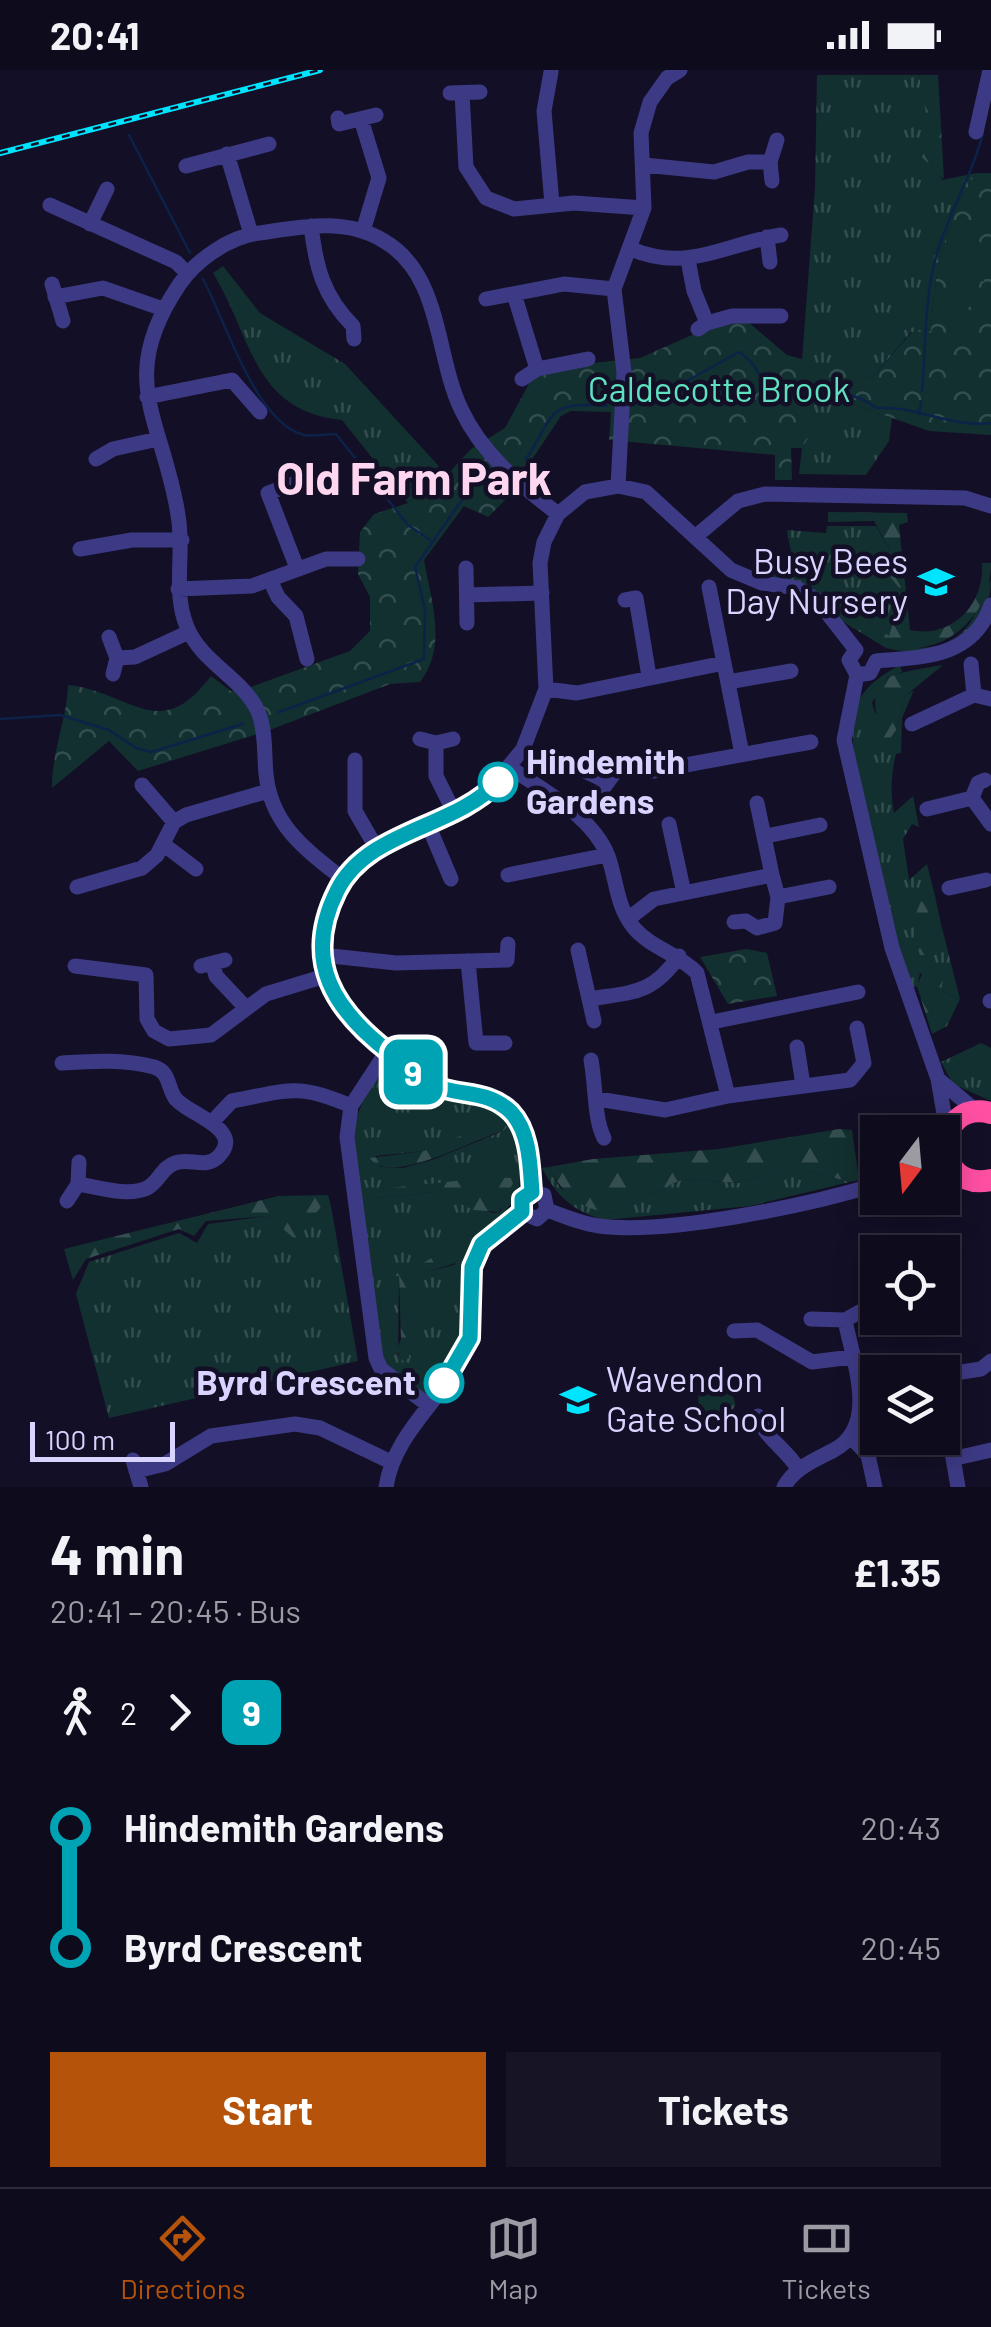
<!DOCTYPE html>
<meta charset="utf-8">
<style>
:root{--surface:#0e0b1c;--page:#171425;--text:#f1f3f6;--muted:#9b9ba3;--line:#2e2b3b;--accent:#b45309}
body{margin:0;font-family:Barlow,sans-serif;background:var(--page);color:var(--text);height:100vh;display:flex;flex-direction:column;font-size:38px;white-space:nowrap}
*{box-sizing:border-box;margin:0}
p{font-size:32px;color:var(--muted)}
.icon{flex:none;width:55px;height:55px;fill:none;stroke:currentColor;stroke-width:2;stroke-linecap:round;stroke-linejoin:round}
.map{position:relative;height:1417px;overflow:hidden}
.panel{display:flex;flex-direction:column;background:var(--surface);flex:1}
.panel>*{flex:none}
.badge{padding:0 20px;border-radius:15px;font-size:35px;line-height:65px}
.needle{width:65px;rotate:196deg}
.fabs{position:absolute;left:860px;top:1045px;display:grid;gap:20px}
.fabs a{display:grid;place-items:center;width:100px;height:100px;border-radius:0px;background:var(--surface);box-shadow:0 5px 25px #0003,0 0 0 2px var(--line);font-size:50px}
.scale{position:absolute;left:30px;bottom:25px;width:145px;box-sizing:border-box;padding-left:10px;border:5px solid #d9d4ff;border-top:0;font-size:28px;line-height:35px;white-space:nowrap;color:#d9d4ff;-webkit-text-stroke:8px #130f26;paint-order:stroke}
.map>.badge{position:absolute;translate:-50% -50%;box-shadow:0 0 0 5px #fff}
.legs{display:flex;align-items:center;gap:15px;height:110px;padding:0 50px;font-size:32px}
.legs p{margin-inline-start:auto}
.head{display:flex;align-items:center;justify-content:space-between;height:170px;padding:0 50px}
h1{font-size:55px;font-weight:700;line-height:75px}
.cta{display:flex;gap:20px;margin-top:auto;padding:20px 50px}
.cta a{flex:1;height:115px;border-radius:0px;background:var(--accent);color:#fff;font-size:40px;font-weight:700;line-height:115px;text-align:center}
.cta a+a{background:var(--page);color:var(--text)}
ul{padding:0 50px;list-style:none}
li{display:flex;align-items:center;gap:35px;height:120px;font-size:38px}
li i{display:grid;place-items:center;width:15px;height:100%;margin:0 12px;background:currentColor}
li i::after{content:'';width:25px;height:25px;margin:-12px;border:8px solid;border-radius:50%;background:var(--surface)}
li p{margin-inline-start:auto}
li:first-child i{background:linear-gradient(#0000 50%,currentColor 0)}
li:last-child i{background:linear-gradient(currentColor 50%,#0000 0)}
.status{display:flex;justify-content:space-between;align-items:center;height:70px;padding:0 50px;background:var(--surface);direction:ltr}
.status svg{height:28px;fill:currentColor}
.menu{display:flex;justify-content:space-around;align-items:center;height:140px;border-top:2px solid var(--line);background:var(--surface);font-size:28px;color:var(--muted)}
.menu a{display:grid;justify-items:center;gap:5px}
.menu .selected{color:var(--accent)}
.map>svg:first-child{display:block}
</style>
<div class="status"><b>20:41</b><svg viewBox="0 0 49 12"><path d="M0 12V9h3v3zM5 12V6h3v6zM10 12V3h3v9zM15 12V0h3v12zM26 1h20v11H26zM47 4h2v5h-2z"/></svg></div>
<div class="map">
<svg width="991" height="1417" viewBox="0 0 991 1417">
<defs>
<pattern id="grass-tufts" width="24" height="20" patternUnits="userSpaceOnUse" patternTransform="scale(2.5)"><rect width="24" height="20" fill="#12302f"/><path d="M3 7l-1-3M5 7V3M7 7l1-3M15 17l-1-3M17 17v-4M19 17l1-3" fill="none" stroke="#344d4e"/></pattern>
<pattern id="forest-firs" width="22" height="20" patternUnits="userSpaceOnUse" patternTransform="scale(2.5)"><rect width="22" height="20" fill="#12302f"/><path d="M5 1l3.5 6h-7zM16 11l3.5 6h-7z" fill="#344d4e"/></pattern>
<pattern id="park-crowns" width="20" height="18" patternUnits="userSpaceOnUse" patternTransform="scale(2.5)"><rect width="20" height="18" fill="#12302f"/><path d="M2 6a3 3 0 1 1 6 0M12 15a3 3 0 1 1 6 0" fill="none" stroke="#344d4e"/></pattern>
</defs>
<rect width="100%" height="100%" fill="#130f26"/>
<path fill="url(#grass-tufts)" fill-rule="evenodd" d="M817,5h102l23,105 34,-7c-33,56 -41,94 -45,159h-20l-39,46 -70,-17 13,-174z
M223,196l37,47 85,51 102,111 -39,28 -66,-83c-89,-9 -89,-81 -129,-147z
M827,325l65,23 -3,23 -23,34 -67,-1 3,-26 8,-13 -3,-29z
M827,456h49l19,34 -3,18 10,13 -13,46 -28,-22 -4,9c30,22 77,38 108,5 12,-12 17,-35 26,-49 0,55 -57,81 -105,68l-111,-68 -4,-8 6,-1v-11l13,1v12l20,4 -17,-13 -6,-34 39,3z
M900,595l2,7 -16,6 -14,25 3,10 21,17 9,-34 9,-6 -12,28 -1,35 -5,1c-5,21 -6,38 -2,59l19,-17 6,31 -7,-3 -9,15 6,41 18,-16 8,32 -8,-2 -1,53 12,-9 3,-14 19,75 -19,-8 -1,-7 -20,-11 -3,13 -6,3c-18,-57 -72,-231 -55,-282 7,-20 26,-32 44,-42z
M981,973l10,5v53l-38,-17 -12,-22z
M404,1000l102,42 14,25 3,18 -5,39 -34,46 -18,102 -38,55 -44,-34 -30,-221 1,-20 18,-49 11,8 15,-4zM484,1059l19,2 -68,28 -32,9 -23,-1 -5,-11 49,-5zM511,1108l-11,34 -7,1 -59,-21 -58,6 4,-9zM470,1164l4,12 -20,19 -41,10 -15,83 1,-82 -14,-4 35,-6z
M549,1097l11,21 50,25 73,-34 57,4 44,-13h21l45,12 -100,24 -145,14c-31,-8 -49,-24 -63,-52z
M331,1136l27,155 -249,57 -33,-124 13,-32 90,-29 18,10 11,-19 60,-8 27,22 26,-31z"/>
<path fill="url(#forest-firs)" d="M919,5h19l6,104 -22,-22 8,-21z
M828,442l79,1 1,9 -9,3 11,105c42,9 75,-26 72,-67h9c0,75 -89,118 -140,54l10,-2 28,21 13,-45 -11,-13 4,-18 -21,-39 -46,1z
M943,595l-38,31 -9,34 -13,19c-16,-72 -13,-72 60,-84z
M927,824l8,2 6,28 -3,14 -12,9 1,8h-7c-8,-20 -9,-44 7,-61z
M926,894h7l11,10 -3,17 19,8 -13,27 -15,8 -15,-48z
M499,1050l8,7 -4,4c-27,7 -115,57 -133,27l54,-7z
M839,1059l13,1 7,50 -9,2 -45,-12h-21l-44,13 -57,-4 -73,34c-31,-5 -47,-18 -61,-46l44,-8 126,-10z
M493,1107l18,1 2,5 -14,29 -25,-2 -40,-18 -58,6 -1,-7 5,-2z
M328,1125l3,11 -10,1 -26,32 -27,-23 -62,5 -12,15 -15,-7 -93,30 -13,21 -9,-31 214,-53z
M470,1164l5,1 -9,25 -53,16 -4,82 -7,3 -5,-12 4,-10 -2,-63h-14v-5l35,-6z"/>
<path fill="url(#park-crowns)" d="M976,103h15v262l-62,-4 -102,-36 -19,12 2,28 -8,13h-11l1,32h-17v-25l-166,-15 2,-28 -40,-1 -10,5 -56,84 -17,17 -24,-11 -40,54c7,41 24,86 -4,122l-30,2 -123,47 -129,40 -29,-30 -57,47c0,-38 15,-69 16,-103 64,7 91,60 143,-9l20,15 11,-1 108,-39 20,-20v-34l-12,-23 2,-42 14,-18 34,-11 39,-28 24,-26 34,-21 32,-59 103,-11 77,-34 30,-3 40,34 85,23 40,-46 19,-1c4,-64 12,-102 45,-158z
M747,879l20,4 10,43 -49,8 -28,-47z
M698,1312l32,6 5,15 -4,17 -12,-4 -10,11 -10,2z"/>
<path fill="#12302f" d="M973,171l12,2 -1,38 -9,1 4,22 -29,9 -5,-16 8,-46 11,1z"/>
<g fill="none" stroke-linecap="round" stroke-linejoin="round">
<path stroke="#0c2248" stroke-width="2.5" d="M129,65l61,118
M203,209c22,40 52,144 101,156 9,2 23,-1 32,-1l72,91 22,15
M649,321l38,-10 52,-29c26,16 17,37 47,47l11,-10c29,2 56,1 79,19 39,-3 75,20 115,15
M922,321c4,-43 2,-92 14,-134 12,-44 36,-80 47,-124
M919,344l2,-12
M526,389c30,-46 20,-58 81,-53
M486,415l10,-3
M279,642l145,-53 1,-49 -10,-43 47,-67
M0,649l60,-4 49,15 27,18 15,4 92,-28"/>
<path stroke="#3d3a85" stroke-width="15" d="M551,2l-7,39 8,93
M450,23l30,-1
M462,23l4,74 20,31 28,11 60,-6 70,5
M338,48l1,6 37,-9
M361,49l18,59 -16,53
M976,62l14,-62
M227,84l24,80
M644,95l70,7 34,-10h22
M186,96l83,-22
M772,111l-2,-19 7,-22
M50,135l126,57 11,11
M90,154l17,-35
M311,156c5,41 12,70 42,100l1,13
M767,167l3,25
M631,179c57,24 93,-5 150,-14
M688,190l6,31 13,32 -9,6
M52,214l11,37
M514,224l23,75
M55,227l48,-9 60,21
M486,229l78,-15 50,5
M707,253l25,-7h49
M522,309l15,-10 51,-10
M147,327l85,-17 28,32
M96,389l17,-10 45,-10
M296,413l-28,10 29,75
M618,416l6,-114 -10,-83 30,-81 -3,-75 9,-31 17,-24 13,-8
M695,467l43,-36 27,-7 200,4 26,8
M80,479l52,-9h50
M466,498l1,55
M271,512l7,15 18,19 11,43
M709,517l15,76
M178,519l74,-3 74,-27h32
M467,525l75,-2
M625,530l11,-2 13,78
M109,567l8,21
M856,580l-7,10 8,15 13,-2 6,-12
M876,591c47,-4 97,-3 115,-56
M971,594l3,31
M113,604l4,-16 18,-1 54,-25
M857,605l-13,65 48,208 46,131 9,52
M728,612l63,-11
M546,619l31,4 147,-30 18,91
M912,654l62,-29 17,4
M420,669l16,4 17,-4
M436,673v33l19,38
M355,690v51l22,38
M563,691l43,20
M511,698c34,24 81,48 97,88 9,25 8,50 26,72 17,20 45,26 63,45l31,123
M653,701l158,-29
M142,715l32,37
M972,728l19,26
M927,739l45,-11 6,-15 7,-3
M581,749l34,-47 1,-11
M669,754l15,69
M429,757l22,52
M766,766l54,-11
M163,774l33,25
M508,805l99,-20
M343,809c-38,-30 -72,-54 -77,-105 -2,-20 0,-41 -7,-60 -14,-35 -57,-50 -72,-87 -15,-36 -2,-74 -9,-112 -15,-96 -63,-135 1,-230 17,-25 50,-48 80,-52 43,-6 86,-16 125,8 58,34 51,113 77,168 21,45 58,75 97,105
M77,817l65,-19 15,-13 17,-33 12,-7 82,-24
M949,818l37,-8
M778,827l51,-10
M628,849l26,-20 118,-24 -15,-72
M734,852l12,-1 11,7 18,-5 3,-26 -6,-22
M578,880l16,71
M322,885l74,8 111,-3 1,-16
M468,891l8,82h29
M213,895l3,11 30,32
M75,896l71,9 1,44 7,12 15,8 42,-4 55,-41 59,-18
M201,896l24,-6
M589,929c43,-7 63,-4 90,-43
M990,931h1
M712,952l146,-30
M797,977l6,38
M387,981l-36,55 -4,31 29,221 5,11 47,36
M591,990c5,26 3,59 13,78
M62,993c31,-2 62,-4 92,4 16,5 13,19 21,31 11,16 70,30 44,58 -13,14 -29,1 -44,7 -13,4 -16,19 -28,25 -19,9 -49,-1 -69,-4
M938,1009l38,32
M598,1029l67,11 63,-14 122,-16 14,-17 -7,-35
M213,1051l19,-20c55,-10 64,-19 119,5
M532,1122c-2,-27 -2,-61 -22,-80 -24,-23 -52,-14 -78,-28 -86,-46 -153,-135 -74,-221l128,-69 37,-45 23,-60 -6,-126 4,-21 14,-28 27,-22 33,-6 28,6 85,78 31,13 35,5 20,12 39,50
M67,1131l11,-17 1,-22
M547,1140c17,6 35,14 52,16 70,9 210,-21 279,-42
M522,1142l15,7 10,-9 -3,-15 -12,-3
M811,1249l34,1 20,-11 13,-1
M734,1261l23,-1 55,32 40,-5
M942,1305l39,-6 10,-8
M942,1325l16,92
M758,1346c6,22 29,33 41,54
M850,1366l18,19 7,32
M956,1388l35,-8
M133,1390l8,27
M136,1401l29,-7 46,-28 84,-12 25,4 71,34
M386,1417c9,-60 66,-92 83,-148 5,-15 3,-31 1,-47 -3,-38 23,-60 52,-80
M784,1417c10,-19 31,-27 50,-37 46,-25 18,-91 11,-130"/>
<path stroke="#ff4fa3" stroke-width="22" d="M991,1043c-59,-15 -61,80 0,67"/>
<defs>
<path id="rail" d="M0,83l320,-83"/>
</defs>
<use href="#rail" stroke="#00e5ff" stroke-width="6"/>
<use href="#rail" stroke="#130f26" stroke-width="2.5" stroke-dasharray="8" stroke-linecap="butt"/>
</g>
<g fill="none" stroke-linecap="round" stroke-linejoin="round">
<defs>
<path id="line-1" d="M444,1313l26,-45 2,-71 10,-23 40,-32v-13l10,-7c-2,-26 -2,-60 -21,-80 -24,-23 -51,-15 -78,-27 -15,-8 -29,-21 -43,-32 -56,-43 -88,-92 -53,-162 30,-61 116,-62 161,-109"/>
</defs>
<use href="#line-1" stroke="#fff" stroke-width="22"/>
<use href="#line-1" stroke="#00a3b4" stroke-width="15"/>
</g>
<defs>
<symbol id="school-bare" viewBox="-9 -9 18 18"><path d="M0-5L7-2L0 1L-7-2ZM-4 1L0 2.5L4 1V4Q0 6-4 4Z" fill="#00e5ff" stroke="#130f26" stroke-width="2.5" paint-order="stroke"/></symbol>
</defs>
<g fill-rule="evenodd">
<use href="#school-bare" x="911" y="487" width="50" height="50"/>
<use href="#school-bare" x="553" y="1305" width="50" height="50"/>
</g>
<g fill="#fff" stroke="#00a3b4" stroke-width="5">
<circle cx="498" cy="712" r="18"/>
<circle cx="444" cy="1313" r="18"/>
</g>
<g text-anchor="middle" stroke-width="9" stroke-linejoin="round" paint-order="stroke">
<g font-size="35" fill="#5fe0c0" stroke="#130f26">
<text x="719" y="332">Caldecotte Brook</text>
</g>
<g font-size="35" fill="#d9d4ff" stroke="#130f26" text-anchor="end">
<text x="908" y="504">Busy Bees<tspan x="908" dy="40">Day Nursery</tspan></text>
<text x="606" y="1322" text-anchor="start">Wavendon<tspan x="606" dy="40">Gate School</tspan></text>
</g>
<g font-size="35" font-weight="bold" fill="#d9d4ff" stroke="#130f26" text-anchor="start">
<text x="526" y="704">Hindemith<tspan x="526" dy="40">Gardens</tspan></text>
<text x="416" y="1325" text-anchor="end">Byrd Crescent</text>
</g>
<g font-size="45" font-weight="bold" fill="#ffd6f0" stroke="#130f26">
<text x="414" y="425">Old Farm Park</text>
</g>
</g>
</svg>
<div class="fabs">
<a><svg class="needle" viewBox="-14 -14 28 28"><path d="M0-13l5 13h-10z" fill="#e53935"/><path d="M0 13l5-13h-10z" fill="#9b9ba3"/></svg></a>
<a><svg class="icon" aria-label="locate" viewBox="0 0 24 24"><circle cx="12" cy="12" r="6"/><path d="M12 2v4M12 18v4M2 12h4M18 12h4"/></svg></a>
<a><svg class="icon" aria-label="layers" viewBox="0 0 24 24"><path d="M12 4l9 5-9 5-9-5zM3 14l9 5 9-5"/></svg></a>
</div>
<div class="scale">100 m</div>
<b class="badge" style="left:413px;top:1002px;background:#00a3b4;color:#fff">9</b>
</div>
<section class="panel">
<div class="head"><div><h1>4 min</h1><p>20:41 – 20:45 · Bus</p></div><b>£1.35</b></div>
<div class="legs"><svg class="icon" aria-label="walk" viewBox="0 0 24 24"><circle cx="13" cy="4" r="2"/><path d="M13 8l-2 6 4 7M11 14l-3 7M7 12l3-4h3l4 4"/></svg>2<svg class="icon" aria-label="forward" viewBox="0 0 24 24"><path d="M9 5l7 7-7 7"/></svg><b class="badge" style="background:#00a3b4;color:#fff">9</b></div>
<ul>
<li><i style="color:#00a3b4"></i><b>Hindemith Gardens</b><p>20:43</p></li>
<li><i style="color:#00a3b4"></i><b>Byrd Crescent</b><p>20:45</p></li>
</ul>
<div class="cta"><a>Start</a><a>Tickets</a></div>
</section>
<nav class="menu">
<a class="selected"><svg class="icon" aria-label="directions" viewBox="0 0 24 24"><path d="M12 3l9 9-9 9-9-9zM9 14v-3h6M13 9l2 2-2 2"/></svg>Directions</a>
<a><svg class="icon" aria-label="map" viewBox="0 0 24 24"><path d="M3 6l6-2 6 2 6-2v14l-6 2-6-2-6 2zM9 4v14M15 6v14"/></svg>Map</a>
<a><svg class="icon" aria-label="tickets" viewBox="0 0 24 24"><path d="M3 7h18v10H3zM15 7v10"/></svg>Tickets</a>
</nav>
